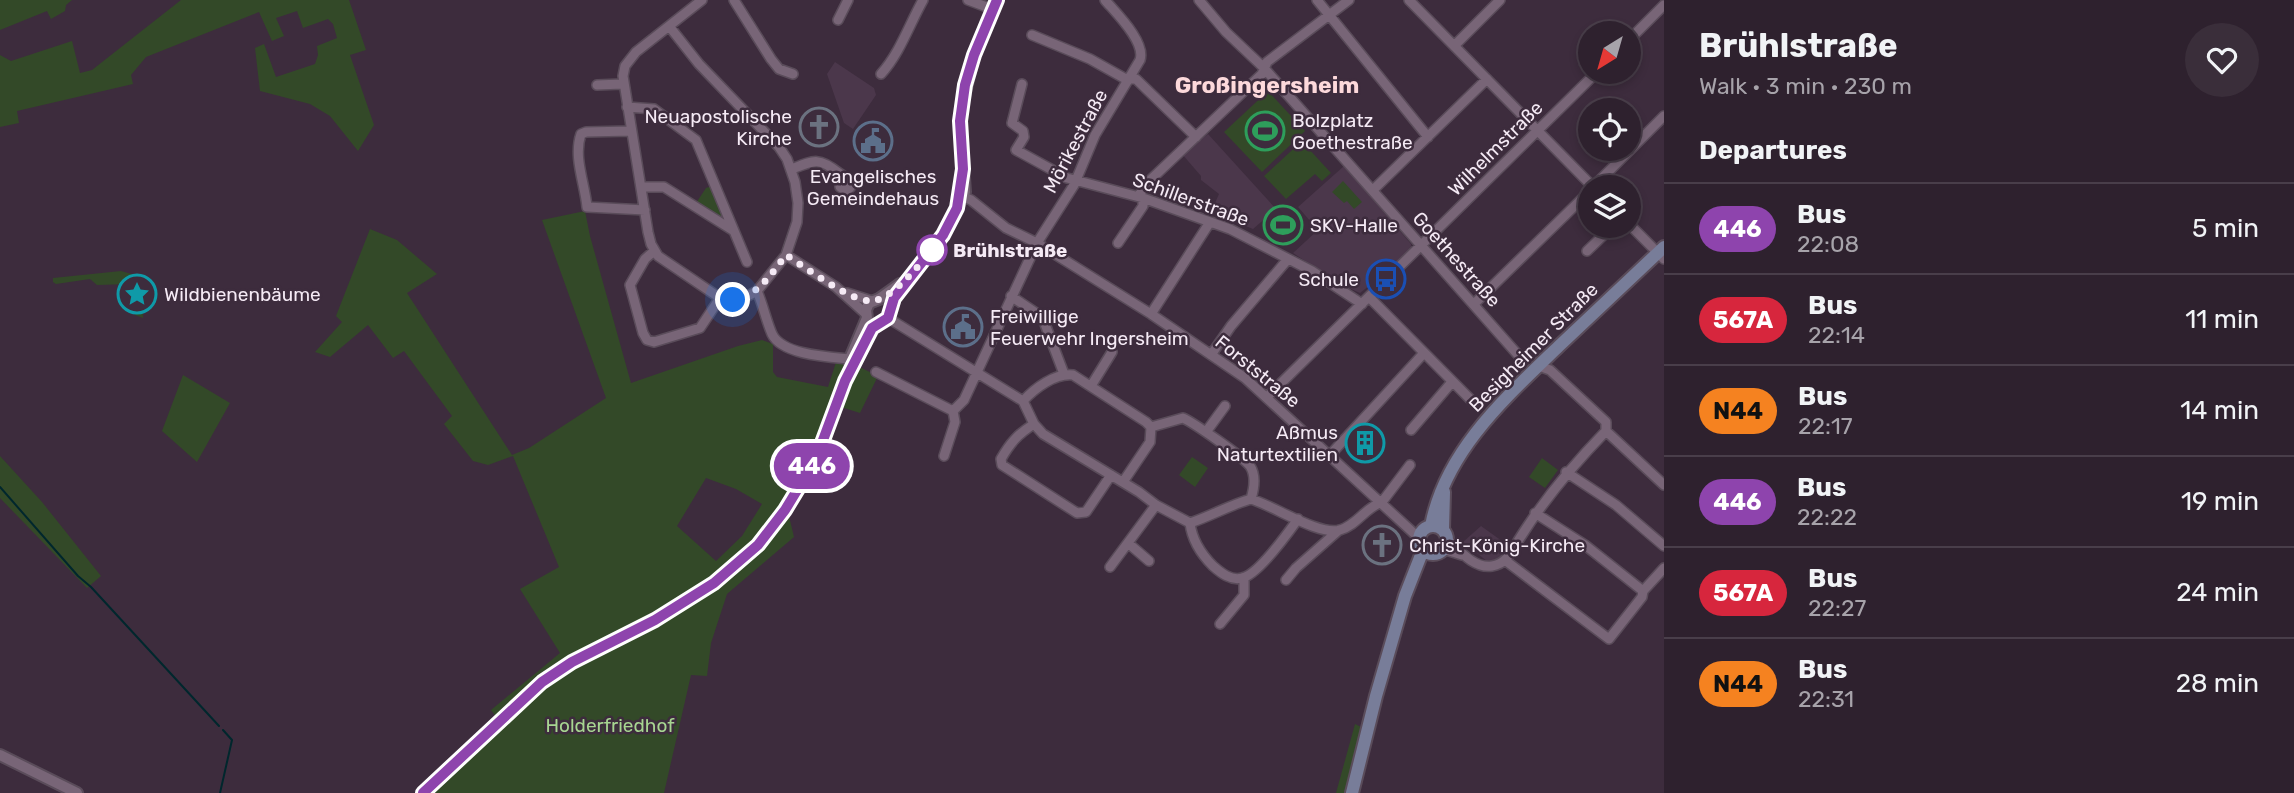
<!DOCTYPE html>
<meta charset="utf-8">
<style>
:root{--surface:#2e212e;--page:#3a2e3a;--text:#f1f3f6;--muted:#a7a3aa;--line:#493e4a}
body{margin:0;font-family:Rubik,sans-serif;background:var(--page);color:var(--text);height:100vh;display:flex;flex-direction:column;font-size:26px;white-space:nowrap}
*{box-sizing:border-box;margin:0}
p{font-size:23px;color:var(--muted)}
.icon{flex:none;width:38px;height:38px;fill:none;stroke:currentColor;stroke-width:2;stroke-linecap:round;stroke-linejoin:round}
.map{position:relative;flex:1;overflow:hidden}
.panel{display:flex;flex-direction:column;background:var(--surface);width:630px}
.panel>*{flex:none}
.badge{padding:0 14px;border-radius:23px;font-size:24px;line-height:46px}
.needle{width:46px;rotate:217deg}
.buttons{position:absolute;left:1578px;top:21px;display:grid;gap:14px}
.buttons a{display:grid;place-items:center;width:63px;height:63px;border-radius:50%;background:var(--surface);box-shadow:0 4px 10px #0003,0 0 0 2px var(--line);font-size:35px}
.you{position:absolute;width:35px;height:35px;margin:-18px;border:5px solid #fff;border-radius:50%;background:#1a73e8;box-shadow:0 0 0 10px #1a73e833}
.map>.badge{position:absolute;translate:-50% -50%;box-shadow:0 0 0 4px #fff}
h2{padding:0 35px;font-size:26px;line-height:63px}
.round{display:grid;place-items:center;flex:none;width:74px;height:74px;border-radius:37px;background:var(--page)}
.overview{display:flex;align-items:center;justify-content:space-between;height:119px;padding:0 35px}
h1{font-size:33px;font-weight:700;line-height:52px}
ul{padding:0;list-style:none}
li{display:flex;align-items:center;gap:21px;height:91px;padding:0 35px;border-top:2px solid var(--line)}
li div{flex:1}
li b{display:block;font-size:26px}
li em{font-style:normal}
li .badge{min-width:77px;font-weight:700;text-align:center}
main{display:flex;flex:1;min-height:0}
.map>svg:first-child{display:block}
</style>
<main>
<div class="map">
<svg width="1664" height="793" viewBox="0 0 1664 793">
<rect width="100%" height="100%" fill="#3d2c3d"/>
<path fill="#4b374b" d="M835,62l39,26 2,7 -23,34 -9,-6 -17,-49z
M1208,134l68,75 -23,20 -32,-13 2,-6 -6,-2 -3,5 -3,-1 8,-18 -18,-14v-4l-19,-22z
M1344,166l67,78v3l-14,15 -3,-2 -16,15 2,2 -20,16 -20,-9 -47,-31 25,-23 -20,-23z
M1481,526l28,20 -8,12 -13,4 -25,-20z"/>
<path fill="#334928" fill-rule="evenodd" d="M0,0h72l-6,5 -1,6 -14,8 -4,-8 -47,19z
M181,0h168l17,50 -16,5 24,70 -16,26 -28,-35 -20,-12 -50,-13 -5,-43 9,-4 12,33 39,-13 3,-9 -1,-9 20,-8 -4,-14 -5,-5 -25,9 -6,-17 -21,7 8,18 -12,5 -13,-29 -113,45 -15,18 2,9 -116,27 2,12 -19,4v-72l11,6 61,-20 8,32 12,-3z
M1268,91l37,40 -43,41 -38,-40z
M1313,138l4,4 -8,7 22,24 -9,8 -7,-7 -29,25 -22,-23 38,-35 4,3z
M1343,181l19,21 -8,7 -7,-8 -3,2 -12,-11z
M712,186l12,27 -6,6 -22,-16 10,-15z
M585,211l5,25 41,147 107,-37 24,-6 11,4v28l4,5 51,10 9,-28 8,1 33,16 -18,37 -19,-6 -53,105 6,25 -67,57 -16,49 -4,33 -16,-1 -27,118h-235l72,-70 -10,-13 69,-57 -40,-64 39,-22 -46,-111 -25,9 -15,-4 -29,-37 8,-8 -48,-65 -11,7 -25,-33 -38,32 -15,-5 27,-30 -6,-6 34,-87 27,11 40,34 -30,19 105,162 17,-7 77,-50 -64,-178zM706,478l30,11 26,15 -20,32 -26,25 -39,-35z
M121,271l21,6 1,41 -8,-3 -4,-31 -34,1 -7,-6 -34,5 -3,-2v-4z
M183,375l47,28 -33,59 -35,-31z
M0,456l42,46 59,74 -14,12 -87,-90z
M1192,457l16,11 -13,19 -16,-12z
M1542,458l16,12 -13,18 -16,-11z
M1355,724l16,8 -16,61h-19z"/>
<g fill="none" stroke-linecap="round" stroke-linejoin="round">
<path stroke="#00272d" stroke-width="2" d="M0,487l78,89 13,11 128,139
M220,793l12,-53 -9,-10"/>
<defs>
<path id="minor" d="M734,0l37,59 8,10 14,5
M968,0l24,9
M1199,0l27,32 37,35 256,289
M1317,0l111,137
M1409,0l184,187
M838,20l10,-20
M669,26l30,38 80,83 8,12 8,23 3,21 -1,19 -11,33 -29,36 -13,7 -11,2 -13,-2 -62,-42 -7,-12 -3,-12 -25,-156 2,-10 11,-14 66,-52
M1032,35l58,24 34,19 12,1 60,58
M1629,40l35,-35
M1454,46l46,-46
M881,74c19,-21 28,-49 42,-74
M1022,84l-10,39 11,8 1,6 -8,13 51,28 76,20 87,31 82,42 50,33
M597,85l25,-1
M627,107l27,2 42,31 51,122
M630,131l-44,1 -5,2c-8,23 4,50 6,73l58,3
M792,169c22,-9 27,-12 47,4l1,14 7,4 7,-8 -15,-10
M642,187h22l70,44
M1593,187l71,-71
M1373,190l114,-111
M959,195l12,5 35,28 31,15 114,71 94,64 174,160
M1139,196l6,-11 117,-111 5,-12 82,-62
M1629,224l35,35
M1118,243l25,-37v-8
M654,251l-9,8 -15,26 13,48 4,7 7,2 46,-14 20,-30
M1587,251l26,-25
M786,255l50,32 30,27
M757,291c6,14 9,29 15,43 10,21 57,23 78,25
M847,293l25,8
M1011,296l28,19 6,9 19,50
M1369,297l105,106
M1474,304l117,-114
M1151,314l59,-92
M888,318l135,83 11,23 9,10 96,58 17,13 34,18c21,-7 40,-18 61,-24 23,7 68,37 89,31 17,-5 26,-23 42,-28l28,-37
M1211,355l20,-29 57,-67
M876,372l77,39
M1091,386l21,-34
M1267,397l330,-325
M1023,401c12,-13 32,-28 50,-26l73,47 5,5 -1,15 -27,40
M953,411l11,-11 73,-157 37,-58 21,-50 45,-75c6,-18 -24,-47 -35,-60
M1034,424c-16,10 -24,19 -33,35l1,6 75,48 9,-1 25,-37
M1151,427l32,-9c11,5 60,39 67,48 6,9 4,23 1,33
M1411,430l41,-48
M1606,431l58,54
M1206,432l19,-26
M1330,455l94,-102
M944,456l11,-34 -2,-11
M1566,472l50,33 48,41
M1535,513l50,32 58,46
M1190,523c2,17 11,31 23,43 8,7 18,15 29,12 16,-3 46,-45 56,-59
M1447,539c12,11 27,30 45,27 14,-2 19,-13 26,-25 26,-42 54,-75 88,-110v-9l-56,-52 -11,-4
M1128,543l21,18
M1443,549l19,6
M1506,561l103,78 33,-42 1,-6 21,-23
M1110,567l46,-62
M1286,580l10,-12 43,-38
M1220,624l24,-29v-17"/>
<path id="tertiary" d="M849,361l18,-43 -1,-8 3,-7 10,-4 21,-15
M0,755l77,38
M423,793l119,-111 30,-20 83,-42 59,-37 44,-38 27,-35 31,-51 29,-78 27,-52 16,-11 6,-20 49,-63 22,-43 -5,-71 2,-16 12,-50 23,-55"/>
<path id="secondary" d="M1431,526c14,-75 75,-129 128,-180 35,-33 70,-66 105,-99
M1419 540a14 14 0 1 1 28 0a14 14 0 1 1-28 0Z
M1443,530l1,-38
M1352,793l24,-97 29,-100 18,-46"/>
</defs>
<use href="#minor" stroke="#5a4c5a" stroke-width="12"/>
<use href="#tertiary" stroke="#5a4c5a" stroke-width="14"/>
<use href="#secondary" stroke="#5a4c5a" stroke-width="16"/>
<use href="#minor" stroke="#786577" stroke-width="9"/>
<use href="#tertiary" stroke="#786577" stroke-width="10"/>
<use href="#secondary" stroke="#787d99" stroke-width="12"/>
</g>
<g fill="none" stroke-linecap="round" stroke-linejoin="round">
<defs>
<path id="line" d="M423,793l119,-111 30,-20 83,-42 59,-37 44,-38 27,-35 31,-51 29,-78 27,-53 16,-10 6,-20 49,-63 14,-27 6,-39 -3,-48 5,-36 9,-30 23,-55"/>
</defs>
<use href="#line" stroke="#fff" stroke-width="16"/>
<use href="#line" stroke="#8e44ad" stroke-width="10"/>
<path stroke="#f5eaf5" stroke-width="7" stroke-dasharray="0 12.6" d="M733,300c26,-5 37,-25 53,-45 19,12 64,46 85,46 21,-1 49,-37 61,-51"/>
</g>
<defs>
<symbol id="church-ring" viewBox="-11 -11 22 22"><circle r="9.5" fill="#3d2c3d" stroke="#6b7280" stroke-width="1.5"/><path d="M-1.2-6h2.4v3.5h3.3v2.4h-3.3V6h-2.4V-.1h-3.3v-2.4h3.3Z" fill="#6b7280"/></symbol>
<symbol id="stadium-ring" viewBox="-11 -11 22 22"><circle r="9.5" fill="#3d2c3d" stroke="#2e9e5b" stroke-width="1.5"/><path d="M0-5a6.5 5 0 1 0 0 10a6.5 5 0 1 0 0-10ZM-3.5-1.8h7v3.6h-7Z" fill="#2e9e5b"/></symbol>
<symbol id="civic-ring" viewBox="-11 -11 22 22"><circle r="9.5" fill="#3d2c3d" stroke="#5c6f8a" stroke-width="1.5"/><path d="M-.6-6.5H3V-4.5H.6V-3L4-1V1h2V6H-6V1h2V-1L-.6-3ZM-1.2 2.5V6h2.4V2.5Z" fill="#5c6f8a"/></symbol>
<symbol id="bus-ring" viewBox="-11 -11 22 22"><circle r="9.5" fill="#3d2c3d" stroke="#1a4fb4" stroke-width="1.5"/><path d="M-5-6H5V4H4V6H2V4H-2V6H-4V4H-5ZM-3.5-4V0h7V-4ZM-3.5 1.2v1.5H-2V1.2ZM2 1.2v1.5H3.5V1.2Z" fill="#1a4fb4"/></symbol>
<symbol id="sight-ring" viewBox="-11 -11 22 22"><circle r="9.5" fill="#3d2c3d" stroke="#0f9aa8" stroke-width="1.5"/><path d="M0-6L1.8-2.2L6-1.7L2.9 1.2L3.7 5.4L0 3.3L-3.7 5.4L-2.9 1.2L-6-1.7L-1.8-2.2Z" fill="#0f9aa8"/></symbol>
<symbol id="building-ring" viewBox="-11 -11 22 22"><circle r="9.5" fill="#3d2c3d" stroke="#0f9aa8" stroke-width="1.5"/><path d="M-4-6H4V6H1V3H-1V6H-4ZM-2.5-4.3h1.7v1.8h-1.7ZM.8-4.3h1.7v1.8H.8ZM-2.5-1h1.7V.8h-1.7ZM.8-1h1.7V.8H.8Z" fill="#0f9aa8"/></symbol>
</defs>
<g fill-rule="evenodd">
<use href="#church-ring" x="797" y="105" width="44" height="44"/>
<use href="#stadium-ring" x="1243" y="109" width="44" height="44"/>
<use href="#civic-ring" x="851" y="119" width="44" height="44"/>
<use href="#stadium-ring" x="1261" y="203" width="44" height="44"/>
<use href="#bus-ring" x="1364" y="257" width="44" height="44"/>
<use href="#sight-ring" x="115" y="272" width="44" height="44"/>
<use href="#civic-ring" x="941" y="305" width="44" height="44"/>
<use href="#building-ring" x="1343" y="421" width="44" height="44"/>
<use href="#church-ring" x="1360" y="523" width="44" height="44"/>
</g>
<circle fill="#fff" stroke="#8e44ad" stroke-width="3.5" cx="932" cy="250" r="14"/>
<g text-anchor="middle" stroke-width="5" stroke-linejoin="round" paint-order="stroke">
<g font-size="19" fill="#f5eaf5" stroke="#3d2c3d" text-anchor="start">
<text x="792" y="123" text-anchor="end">Neuapostolische<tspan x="792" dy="22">Kirche</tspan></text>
<text x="1292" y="127">Bolzplatz<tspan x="1292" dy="22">Goethestraße</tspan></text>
<text x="873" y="183" text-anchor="middle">Evangelisches<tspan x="873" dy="22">Gemeindehaus</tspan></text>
<text x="1310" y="232">SKV-Halle</text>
<text x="1359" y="286" text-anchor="end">Schule</text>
<text x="164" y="301">Wildbienenbäume</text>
<text x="990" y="323">Freiwillige<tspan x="990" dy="22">Feuerwehr Ingersheim</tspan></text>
<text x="1338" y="439" text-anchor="end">Aßmus<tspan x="1338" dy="22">Naturtextilien</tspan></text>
<text x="1409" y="552">Christ-König-Kirche</text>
</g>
<g font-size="19" fill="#f5eaf5" stroke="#3d2c3d">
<text transform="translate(1075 141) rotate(-62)" y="7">Mörikestraße</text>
<text transform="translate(1495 148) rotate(-45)" y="7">Wilhelmstraße</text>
<text transform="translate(1191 199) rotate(20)" y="7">Schillerstraße</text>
<text transform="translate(1457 259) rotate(48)" y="7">Goethestraße</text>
<text transform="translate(1533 347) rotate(-45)" y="7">Besigheimer Straße</text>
<text transform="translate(1258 371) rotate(39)" y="7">Forststraße</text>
</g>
<g font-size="19" font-weight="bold" fill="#f5eaf5" stroke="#3d2c3d" text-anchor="start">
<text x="953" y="257">Brühlstraße</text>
</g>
<g font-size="19" fill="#a7d591" stroke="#3d2c3d">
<text x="610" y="732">Holderfriedhof</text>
</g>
<g font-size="23" font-weight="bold" fill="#fdd9db" stroke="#3d2c3d">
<text x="1267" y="93">Großingersheim</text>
</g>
</g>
</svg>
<div class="buttons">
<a><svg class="needle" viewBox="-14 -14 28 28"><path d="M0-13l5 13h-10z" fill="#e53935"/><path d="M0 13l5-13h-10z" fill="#a7a3aa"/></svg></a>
<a><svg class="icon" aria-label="locate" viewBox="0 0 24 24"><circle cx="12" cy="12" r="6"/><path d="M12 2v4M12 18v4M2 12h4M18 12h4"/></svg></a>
<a><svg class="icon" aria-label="layers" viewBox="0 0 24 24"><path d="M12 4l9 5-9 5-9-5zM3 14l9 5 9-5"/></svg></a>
</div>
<div class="you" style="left:733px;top:300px"></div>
<b class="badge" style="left:812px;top:466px;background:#8e44ad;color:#fff">446</b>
</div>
<section class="panel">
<div class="overview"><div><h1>Brühlstraße</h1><p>Walk · 3 min · 230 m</p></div><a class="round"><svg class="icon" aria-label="heart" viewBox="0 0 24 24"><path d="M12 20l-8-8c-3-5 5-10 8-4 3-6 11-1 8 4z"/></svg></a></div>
<h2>Departures</h2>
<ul>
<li><span class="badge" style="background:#8e44ad;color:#fff">446</span><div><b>Bus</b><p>22:08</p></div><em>5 min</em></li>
<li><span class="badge" style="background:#d7263d;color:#fff">567A</span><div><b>Bus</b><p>22:14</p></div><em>11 min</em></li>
<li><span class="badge" style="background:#f58220;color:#111">N44</span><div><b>Bus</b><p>22:17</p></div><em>14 min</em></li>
<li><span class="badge" style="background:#8e44ad;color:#fff">446</span><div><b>Bus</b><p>22:22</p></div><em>19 min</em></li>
<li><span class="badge" style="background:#d7263d;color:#fff">567A</span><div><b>Bus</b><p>22:27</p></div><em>24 min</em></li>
<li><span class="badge" style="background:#f58220;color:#111">N44</span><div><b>Bus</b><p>22:31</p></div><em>28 min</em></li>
</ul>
</section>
</main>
